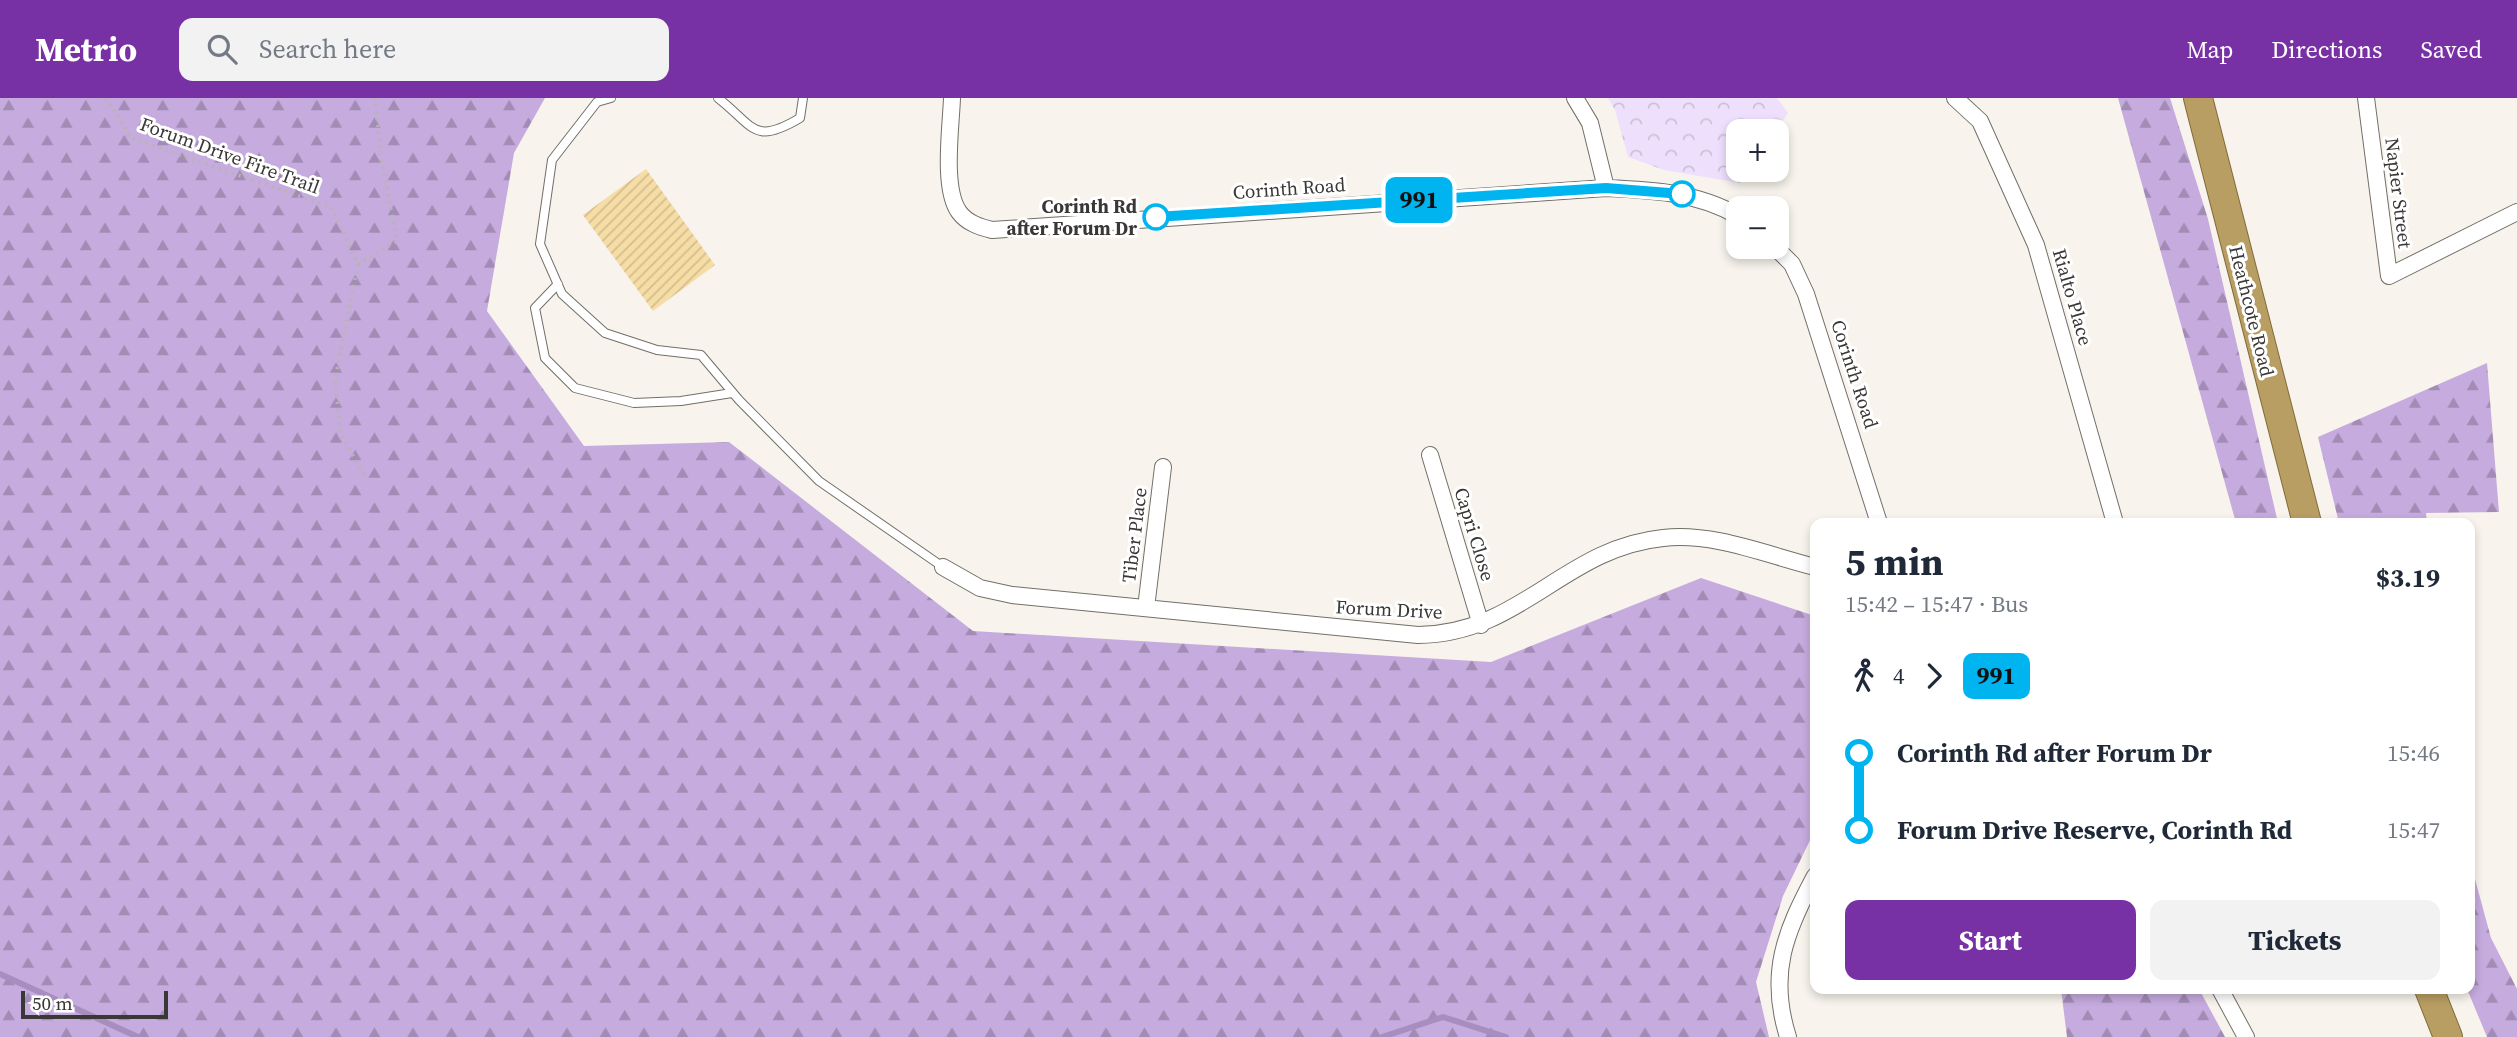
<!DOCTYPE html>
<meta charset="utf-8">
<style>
:root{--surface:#fff;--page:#f2f2f3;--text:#1f2937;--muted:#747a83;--accent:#7831a5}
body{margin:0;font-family:"Source Serif 4",serif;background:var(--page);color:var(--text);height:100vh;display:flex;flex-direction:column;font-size:26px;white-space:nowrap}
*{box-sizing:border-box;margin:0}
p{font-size:23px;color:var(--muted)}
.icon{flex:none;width:38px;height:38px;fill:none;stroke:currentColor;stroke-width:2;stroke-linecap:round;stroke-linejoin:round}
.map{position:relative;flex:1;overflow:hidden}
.details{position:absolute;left:1810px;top:420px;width:665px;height:476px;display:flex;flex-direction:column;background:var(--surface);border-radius:14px;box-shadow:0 4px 10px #0003}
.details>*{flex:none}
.badge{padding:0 14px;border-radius:10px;font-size:24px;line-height:46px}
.fabs{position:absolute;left:1726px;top:21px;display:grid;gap:14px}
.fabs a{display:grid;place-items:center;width:63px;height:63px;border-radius:14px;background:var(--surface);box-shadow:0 4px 10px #0003;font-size:35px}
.scale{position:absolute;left:21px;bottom:18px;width:147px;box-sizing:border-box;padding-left:7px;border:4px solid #3a3836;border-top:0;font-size:19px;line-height:24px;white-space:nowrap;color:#3a3836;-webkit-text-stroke:5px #fff;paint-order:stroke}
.map>.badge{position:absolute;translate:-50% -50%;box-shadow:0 0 0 4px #fff}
.legs{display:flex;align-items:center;gap:10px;height:77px;padding:0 35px;font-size:23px}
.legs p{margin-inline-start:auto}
.summary{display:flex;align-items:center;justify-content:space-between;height:119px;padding:0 35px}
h1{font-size:38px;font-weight:700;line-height:52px}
.action{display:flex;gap:14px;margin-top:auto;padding:14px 35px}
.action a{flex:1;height:80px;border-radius:14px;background:var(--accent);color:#fff;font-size:28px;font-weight:700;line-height:80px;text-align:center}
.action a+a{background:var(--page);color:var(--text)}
ul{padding:0 35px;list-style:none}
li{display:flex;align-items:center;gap:24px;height:77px;font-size:26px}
li i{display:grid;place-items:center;width:10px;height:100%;margin:0 9px;background:currentColor}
li i::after{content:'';width:18px;height:18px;margin:-9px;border:5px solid;border-radius:50%;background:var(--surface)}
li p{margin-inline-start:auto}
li:first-child i{background:linear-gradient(#0000 50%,currentColor 0)}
li:last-child i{background:linear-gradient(currentColor 50%,#0000 0)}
header{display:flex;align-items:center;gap:42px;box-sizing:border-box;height:98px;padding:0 35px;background:var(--accent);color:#fff}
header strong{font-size:33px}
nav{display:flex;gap:38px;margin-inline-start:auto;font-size:24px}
.search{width:490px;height:63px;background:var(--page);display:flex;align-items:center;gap:18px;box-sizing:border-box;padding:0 24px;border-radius:14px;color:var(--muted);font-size:26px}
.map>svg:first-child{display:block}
</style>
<header>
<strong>Metrio</strong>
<div class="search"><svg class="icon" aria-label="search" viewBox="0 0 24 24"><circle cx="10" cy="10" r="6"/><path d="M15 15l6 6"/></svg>Search here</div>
<nav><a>Map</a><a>Directions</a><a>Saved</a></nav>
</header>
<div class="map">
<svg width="2517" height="939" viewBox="0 0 2517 939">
<defs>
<pattern id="forest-firs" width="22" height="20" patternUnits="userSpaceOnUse" patternTransform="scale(1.75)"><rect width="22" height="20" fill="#c6abde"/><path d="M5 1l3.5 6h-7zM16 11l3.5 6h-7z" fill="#a28cb5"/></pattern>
<pattern id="park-crowns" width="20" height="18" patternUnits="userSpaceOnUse" patternTransform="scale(1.75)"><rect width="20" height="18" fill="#eedffc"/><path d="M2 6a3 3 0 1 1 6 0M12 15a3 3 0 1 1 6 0" fill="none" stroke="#cdc0d9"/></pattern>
<pattern id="building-hatch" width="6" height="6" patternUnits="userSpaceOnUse" patternTransform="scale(1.75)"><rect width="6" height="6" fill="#f6dca5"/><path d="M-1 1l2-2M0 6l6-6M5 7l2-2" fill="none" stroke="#d4be8f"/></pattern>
</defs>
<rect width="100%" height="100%" fill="#f8f4ed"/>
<path fill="url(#forest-firs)" d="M0,0h545l-31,55 -27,158 97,135 145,-4 244,189 518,31 210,-84 114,38v214l-32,66 -27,86 13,55h-1769z
M2118,0h52l38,121 70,304h-42z
M2487,265l12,149 -73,1 1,10h-88l-21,-86z
M2469,759l22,81 26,51v48h-30l-20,-48z
M2061,891h138l26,48h-158z"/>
<path fill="url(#park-crowns)" d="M1608,0h169l11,15 -12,18h-38v39h11l-9,13 -76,-13 -36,-13 -13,-47z"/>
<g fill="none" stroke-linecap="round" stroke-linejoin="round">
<path stroke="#a88ebf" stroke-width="6" d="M0,876l138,63
M1382,939l61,-20 63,20"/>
</g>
<path fill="url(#building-hatch)" d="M646,71l69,96 -62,46 -70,-96z"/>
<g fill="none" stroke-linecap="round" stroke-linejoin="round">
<defs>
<path id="service" d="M611,0l-14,4 -45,58 -12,84 22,50 43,39 52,17 44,5 38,45 80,81 124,86
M718,0c36,28 35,48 82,20l3,-20
M558,186l-23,24 10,50 30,30 59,15 47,-2 51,-8"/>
<path id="minor" d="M952,0c-1,29 -10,90 7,114 8,11 21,15 33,18l614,-42c45,2 92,4 132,28
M1575,0l15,25 16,65
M1955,0l25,23 56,124 79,278
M2366,0l23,178 128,-64
M1775,149l17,17 14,30 73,229
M1430,357l51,170
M943,469l37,21 32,7 406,40c103,-1 146,-87 245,-97 50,-6 104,17 152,29
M1146,510l17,-141
M2220,891l26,48
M1788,939c-20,-63 -3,-105 27,-161"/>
<path id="trunk" d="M2198,0l109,425
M2429,891l19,48"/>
</defs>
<use href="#service" stroke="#726f68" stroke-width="10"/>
<use href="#minor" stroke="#726f68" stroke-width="18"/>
<use href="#trunk" stroke="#816b39" stroke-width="30"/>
<path stroke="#b8b5b0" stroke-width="3.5" stroke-dasharray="2 5" stroke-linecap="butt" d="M106,0l25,40 200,69 27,57 -23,115 5,53 24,43
M358,166l39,-23 -16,-83 -6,-60"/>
<use href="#service" stroke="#fff" stroke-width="8"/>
<use href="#minor" stroke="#fff" stroke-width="16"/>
<use href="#trunk" stroke="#b89e62" stroke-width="28"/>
</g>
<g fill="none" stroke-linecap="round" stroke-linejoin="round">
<defs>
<path id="line-1" d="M1156,119l450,-29 76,6"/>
</defs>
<use href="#line-1" stroke="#fff" stroke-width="16"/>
<use href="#line-1" stroke="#00b5ef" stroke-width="10"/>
</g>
<g fill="#fff" stroke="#00b5ef" stroke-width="3.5">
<circle cx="1682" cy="96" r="12"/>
<circle cx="1156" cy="119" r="12"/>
</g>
<g text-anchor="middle" stroke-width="6" stroke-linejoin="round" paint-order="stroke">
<g font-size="19" fill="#3a3836" stroke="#fff">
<text transform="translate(230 57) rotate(20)" y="7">Forum Drive Fire Trail</text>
<text transform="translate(1289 90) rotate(-4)" y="7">Corinth Road</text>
<text transform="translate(2399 95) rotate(83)" y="7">Napier Street</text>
<text transform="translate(2073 199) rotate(74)" y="7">Rialto Place</text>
<text transform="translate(2252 213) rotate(76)" y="7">Heathcote Road</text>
<text transform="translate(1855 276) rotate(72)" y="7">Corinth Road</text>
<text transform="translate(1475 436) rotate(73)" y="7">Capri Close</text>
<text transform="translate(1134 437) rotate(-83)" y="7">Tiber Place</text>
<text transform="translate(1389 511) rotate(3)" y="7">Forum Drive</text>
</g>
<g font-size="19" font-weight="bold" fill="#3a3836" stroke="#fff" text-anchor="end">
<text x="1137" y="115">Corinth Rd<tspan x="1137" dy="22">after Forum Dr</tspan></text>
</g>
</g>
</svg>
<div class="fabs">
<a>+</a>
<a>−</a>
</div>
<div class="scale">50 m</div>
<b class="badge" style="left:1419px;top:102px;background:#00b5ef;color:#111">991</b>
<section class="details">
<div class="summary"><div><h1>5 min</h1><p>15:42 – 15:47 · Bus</p></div><b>$3.19</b></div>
<div class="legs"><svg class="icon" aria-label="walk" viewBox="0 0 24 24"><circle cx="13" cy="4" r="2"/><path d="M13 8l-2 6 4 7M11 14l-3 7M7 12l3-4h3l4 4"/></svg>4<svg class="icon" aria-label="forward" viewBox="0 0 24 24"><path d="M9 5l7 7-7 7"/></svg><b class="badge" style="background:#00b5ef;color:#111">991</b></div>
<ul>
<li><i style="color:#00b5ef"></i><b>Corinth Rd after Forum Dr</b><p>15:46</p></li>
<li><i style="color:#00b5ef"></i><b>Forum Drive Reserve, Corinth Rd</b><p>15:47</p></li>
</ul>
<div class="action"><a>Start</a><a>Tickets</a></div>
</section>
</div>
